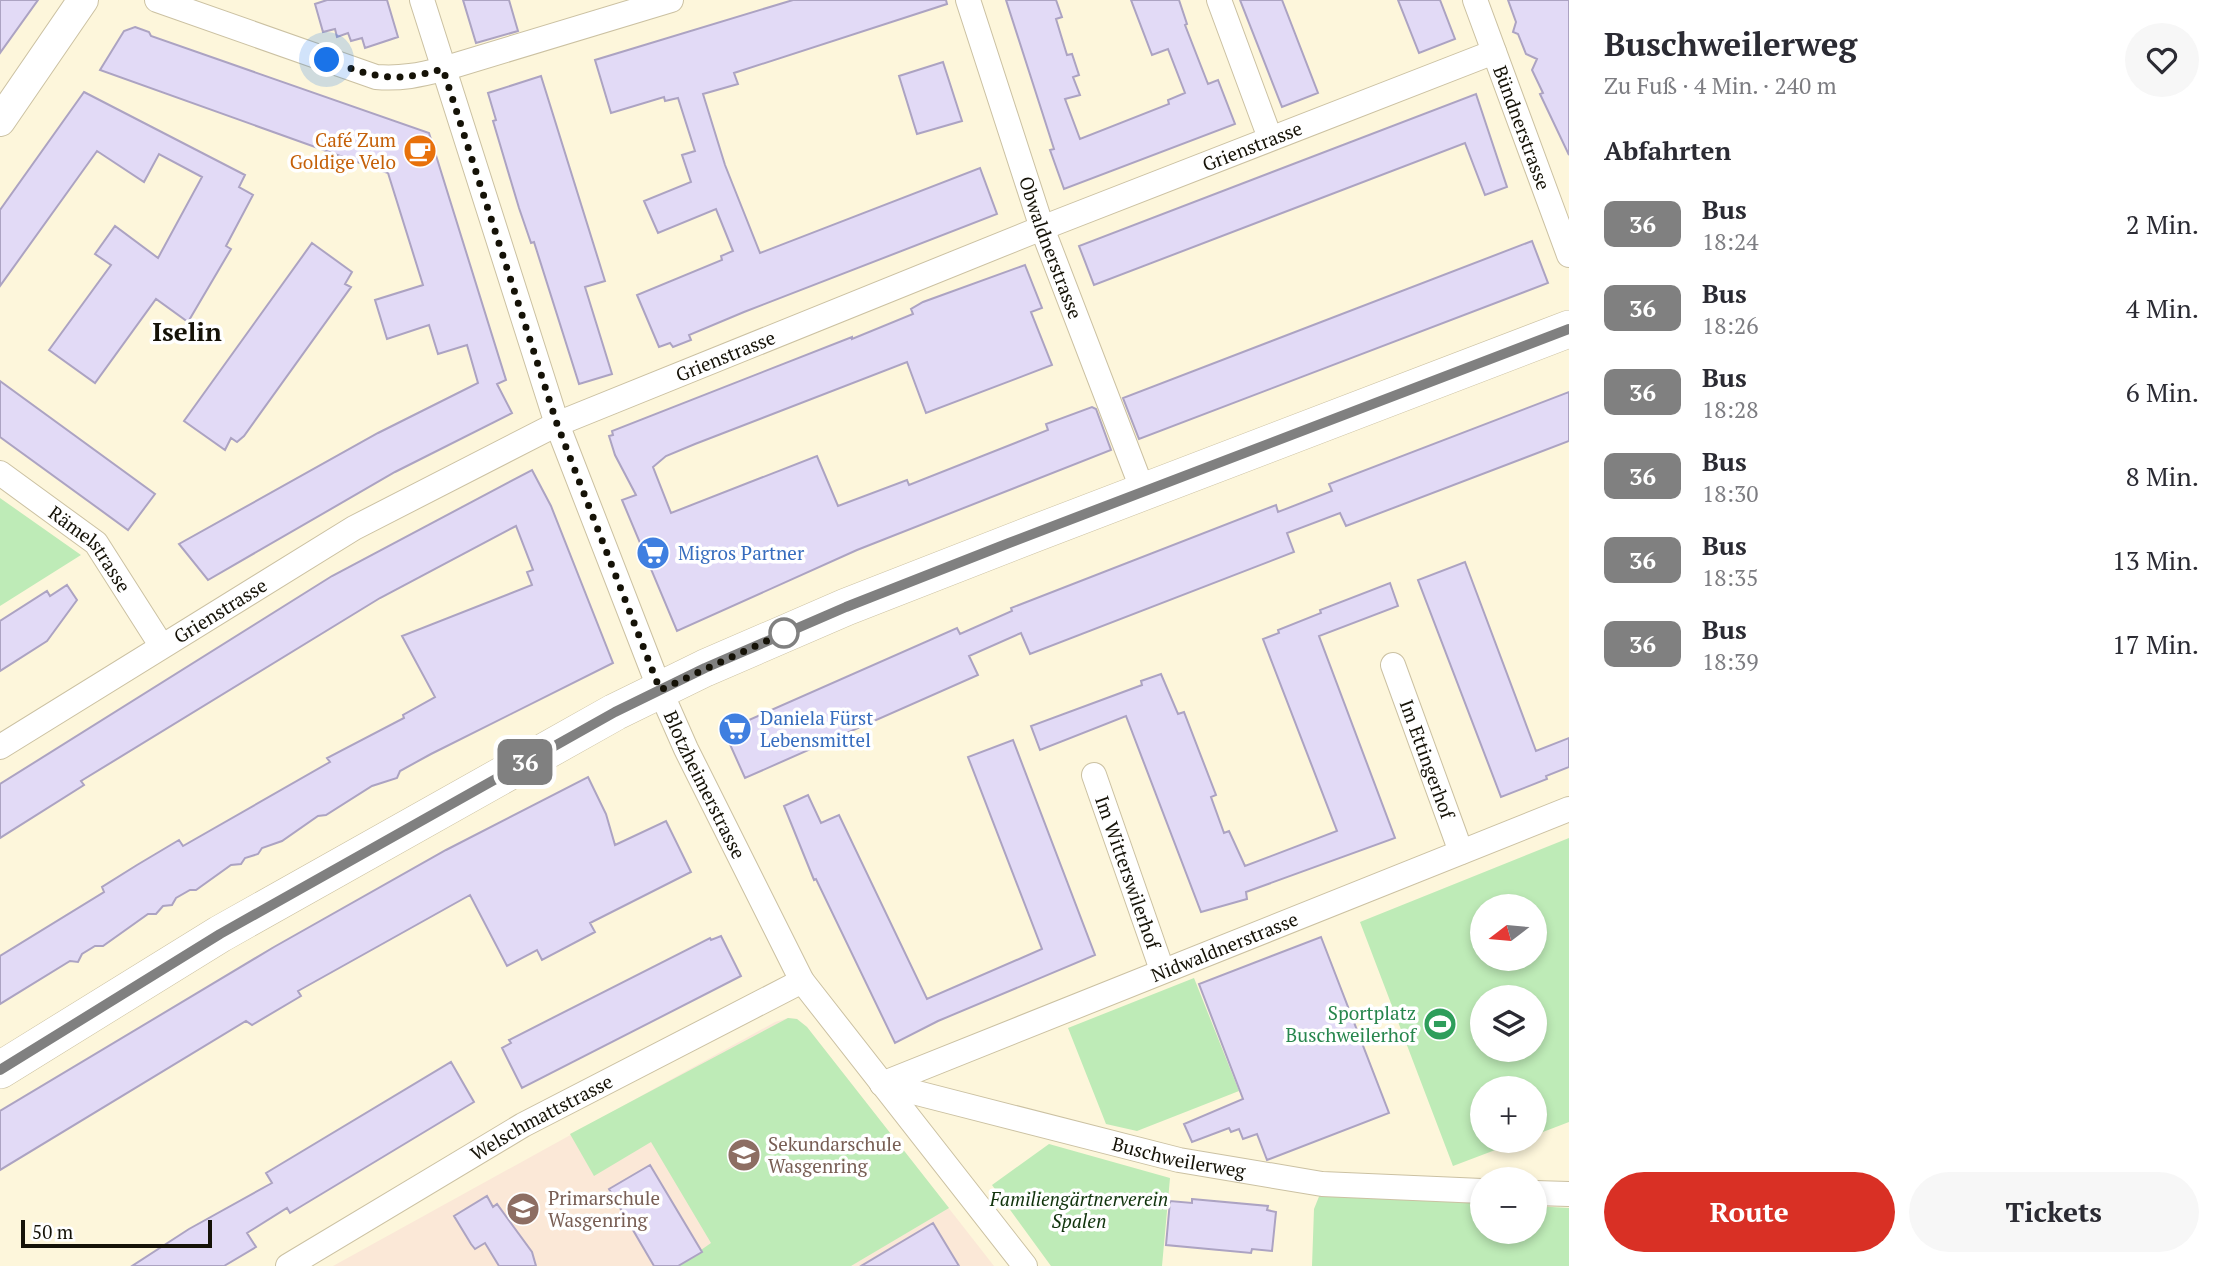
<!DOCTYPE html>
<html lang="de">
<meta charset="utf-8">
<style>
:root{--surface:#fff;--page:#f7f7f7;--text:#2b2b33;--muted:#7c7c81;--accent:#d93025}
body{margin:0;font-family:"PT Serif",serif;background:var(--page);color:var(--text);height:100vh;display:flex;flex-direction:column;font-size:26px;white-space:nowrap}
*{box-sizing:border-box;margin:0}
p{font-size:23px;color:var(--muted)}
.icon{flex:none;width:38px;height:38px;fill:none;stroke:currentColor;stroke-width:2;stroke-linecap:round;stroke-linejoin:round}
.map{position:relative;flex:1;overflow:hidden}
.sheet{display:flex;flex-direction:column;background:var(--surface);width:665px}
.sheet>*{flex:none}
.badge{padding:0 14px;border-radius:10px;font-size:24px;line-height:46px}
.needle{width:46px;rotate:254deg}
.fabs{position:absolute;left:1470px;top:894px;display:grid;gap:14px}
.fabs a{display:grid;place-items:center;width:77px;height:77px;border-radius:50%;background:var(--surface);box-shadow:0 4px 10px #0003;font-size:35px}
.scale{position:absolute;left:21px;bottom:18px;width:191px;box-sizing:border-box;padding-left:7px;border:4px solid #151207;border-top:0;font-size:19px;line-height:24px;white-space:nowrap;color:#151207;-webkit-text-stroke:5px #fff;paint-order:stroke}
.you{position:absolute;width:35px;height:35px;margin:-18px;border:5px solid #fff;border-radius:50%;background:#1a73e8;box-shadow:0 0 0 10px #1a73e833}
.map>.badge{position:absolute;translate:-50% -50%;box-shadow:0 0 0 4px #fff}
h2{padding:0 35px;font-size:26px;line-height:63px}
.round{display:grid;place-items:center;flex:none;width:74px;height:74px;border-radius:37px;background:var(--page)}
.headline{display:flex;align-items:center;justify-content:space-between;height:119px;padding:0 35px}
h1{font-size:33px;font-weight:700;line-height:52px}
.primary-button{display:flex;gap:14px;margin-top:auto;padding:14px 35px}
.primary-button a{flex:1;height:80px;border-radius:42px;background:var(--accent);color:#fff;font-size:28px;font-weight:700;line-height:80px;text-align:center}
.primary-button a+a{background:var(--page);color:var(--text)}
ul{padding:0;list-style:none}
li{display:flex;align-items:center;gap:21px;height:84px;padding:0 35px}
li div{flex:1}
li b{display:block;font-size:26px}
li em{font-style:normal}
li .badge{min-width:77px;font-weight:700;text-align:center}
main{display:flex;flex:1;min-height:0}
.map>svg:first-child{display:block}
</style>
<main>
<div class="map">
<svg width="1569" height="1266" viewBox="0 0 1569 1266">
<rect width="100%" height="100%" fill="#fdf6db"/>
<path fill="#fbe8d7" d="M788,1018l9,1 10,8 187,239h-661l442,-244z"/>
<path fill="#beebb7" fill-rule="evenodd" d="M0,498l81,57 -81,51z
M1569,838v284l-34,13v-47h-53v53h37l-66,25 -93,-244zM1482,906h53v53h-53zM1482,998h53v52h-53z
M1194,978l45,113 -102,40 -31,-7 -38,-96z
M788,1018l9,1 10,8 142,181 -98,58h-173l33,-23 -60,-101 -57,34 -24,-42z
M1049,1144l121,34 -8,88h-111l-59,-81z
M1320,1194l162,9v29h53v-26l34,2v58h-257l2,-57z"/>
<path fill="#e2daf6" stroke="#aca3c2" stroke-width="2" d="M0,0h38l-38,53z
M327,0h60l11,37 -33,11 -3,-10 -11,3 -3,-8 -11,4 -2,-8 -12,3 -8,-28z
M463,0h46l9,31 -42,12z
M793,0h153l1,4 -213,69 4,11 -35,10 22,71 35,88 220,-85 17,46 -253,98 -55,23 2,5 -18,7 -3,-4 -11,4 -22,-52 85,-35 -1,-4 12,-5 -17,-42 -58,24 -14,-32 47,-19 -9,-27 13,-4 -17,-53 -13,3 -1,-4 -53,16 -16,-53z
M1006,0h50l6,17 -6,2 11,36 5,-1 7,21 -6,2 7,18 -15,4 15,40 89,-35 -1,-4 17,-7 -17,-44 -16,6 -21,-55h48l8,24 -2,1 23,59 10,-4 17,44 -171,65 -14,-39 4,-1z
M1240,0h42l36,93 -36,14z
M1398,0h42l15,39 -36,14z
M1508,0h61v155l-29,-61 3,-1 -11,-23 5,-11 -11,-5 -8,-20 -5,-2 3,-10z
M135,27l14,5 2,4 278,97 77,247 -9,4 15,29 -117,59 -187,108 -29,-36 199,-111 100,-50 -11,-38 -29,9 -9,-29 -42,14 -12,-39 48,-15 -35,-112 -288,-103 24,-39z
M943,62l19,59 -45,13 -18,-58z
M541,76l64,205 -20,6 27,87 -33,10 -45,-142 -3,1 -12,-35 -26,-87 3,-1 -8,-27z
M84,92l161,83 -6,12 14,8 -27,51 5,3 -43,73 -32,-23 -61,84 -46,-33 62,-85 -16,-11 20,-28 43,32 44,-81 -43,-23 -15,28 -47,-31 -97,135v-76z
M1476,94l31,93 -22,8 -20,-52 -371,142 -15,-39z
M1532,241l16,42 -409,156 -16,-41z
M312,243l40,29 -7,12 6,3 -107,149 -7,6 -6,-4 -6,12 -41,-29z
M1025,265l17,43 -11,4 21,53 -126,48 -19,-51 -212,82 -29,12 -13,11 18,46 146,-57 21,50 69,-26 2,5 139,-55 -2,-6 46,-17 4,2 15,41 -254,100 -180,81 -55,-131 14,-5 -21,-40 -6,-19 4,-1 -1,-4 240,-94v2l61,-25 -2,-5 12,-7z
M0,381l155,113 -27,36 -128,-93z
M1569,392v49l-223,85 -6,-13 -53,20 7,19 -264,102 -9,-21 -52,23 9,19 -233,103 -21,-47 233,-103 3,6 52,-23 -1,-3 265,-103 2,7 54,-21 -3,-7z
M532,470l19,36 62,157 -182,91 -31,17 -3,7 -25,8 -46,29 -8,1 -36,25 -20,7 -4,6 -13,4 -4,6 -10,1 -35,25h-6l-14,8 -4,7 -9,1 -7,8h-8l-45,32h-8l-13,8 -4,8 -8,-1 -70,43v-48l104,-64 -2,-5 35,-22 42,-25 4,6 147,-84 -3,-4 77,-40 -1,-3 32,-18 -33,-61 130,-51 -5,-13 6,-2 -17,-44 -136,72 -299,183 3,4 -84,53v-54l332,-208z
M1465,562l71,189 33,-13v29l-23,9 1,3 -46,18 -83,-217z
M1390,583l8,23 -79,30 76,202 -149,54 1,7 -46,13 -75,-196 -86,34 -9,-24 111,-41 -1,-4 20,-7 17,40 6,-2 32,83 -5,2 13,36 5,-2 16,35 92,-35 -74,-192 16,-6 -1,-3 43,-17 -1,-3z
M67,585l10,15 -30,41 -47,30v-50l47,-30 3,5z
M1013,740l82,215 -157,66 -43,22 -79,-164 -2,1 -30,-74 24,-11 13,28 18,-8 88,184 115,-50 -74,-192z
M588,777l18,37 9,31 51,-24 25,51 -101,51 5,9 -53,28 -5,-10 -30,16 -37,-71 -172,96 3,5 -49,29 -6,-4 -246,149v-59l274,-164 172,-97z
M721,936l20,40 -219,112 -20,-40 9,-5 -2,-3 201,-102 1,2z
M1321,937l68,176 -122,47 -10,-26 -14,5 -4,-10 -8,3 -2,-4 -37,14 -8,-18 59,-25 -44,-115z
M451,1062l23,40 -184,111 -3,-5 -40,25 9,14 -32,19h-92l57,-37 83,-46 -6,-10z
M650,1165l52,87 -24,14h-24l-45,-77z
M487,1196l6,11 4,-3 35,48 4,14h-37l-14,-23 -10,6 -4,-5 -17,-28z
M1192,1199l76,7 -1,4 9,2 -4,39 -20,-2 -1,4 -85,-8 4,-44 22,2z
M933,1223l26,43h-98z"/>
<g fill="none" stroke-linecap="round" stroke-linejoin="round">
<defs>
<g id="minor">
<path d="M157,0l219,77c25,2 44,-2 67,-8l228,-69"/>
<path id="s1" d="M422,0l135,424 103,266 26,59 116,232 223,285"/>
<path id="s2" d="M968,0l74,228 101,263"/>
<path d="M1219,0l51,138"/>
<path id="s3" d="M1475,0l94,255"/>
<path id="s4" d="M0,473l96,70 65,102"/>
<path id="s5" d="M1393,665l68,187"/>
<path id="s6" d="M0,747l354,-219 203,-104 485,-196 452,-176"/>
<path id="s7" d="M1094,775l68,195"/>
<path id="s8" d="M882,1084l687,-275"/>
<path id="s9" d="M882,1084l297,76 143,24 160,7"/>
<path d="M1535,1193l34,1"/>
<path id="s10" d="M288,1266l235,-141 279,-144"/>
</g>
<path id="tertiary" d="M0,121l83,-121"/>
<path id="primary" d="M0,1070l220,-136 395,-222 90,-44 141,-61 187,-73 536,-205"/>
</defs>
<use href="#minor" stroke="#cbc1a2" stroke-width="26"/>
<use href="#tertiary" stroke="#cbc1a2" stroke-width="32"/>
<use href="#primary" stroke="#cbc1a2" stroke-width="38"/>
<use href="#minor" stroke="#fff" stroke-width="24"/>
<use href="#tertiary" stroke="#fff" stroke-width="30"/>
<use href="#primary" stroke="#fff" stroke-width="37"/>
</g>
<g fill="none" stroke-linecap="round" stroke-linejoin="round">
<defs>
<path id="line" d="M0,1070l220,-136 395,-222 90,-44 141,-61 163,-64 560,-214"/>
</defs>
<use href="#line" stroke="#fff" stroke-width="16"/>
<use href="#line" stroke="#808080" stroke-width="10"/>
<path stroke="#151207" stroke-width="7" stroke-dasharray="0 12.6" d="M327,60c50,18 64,23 116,9l114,355 103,266 124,-57"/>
</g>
<defs>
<symbol id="cafe-disc" viewBox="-11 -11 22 22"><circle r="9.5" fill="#e8710a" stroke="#fff"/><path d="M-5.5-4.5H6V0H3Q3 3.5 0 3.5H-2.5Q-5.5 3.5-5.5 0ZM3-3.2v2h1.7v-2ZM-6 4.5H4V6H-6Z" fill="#fff"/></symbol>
<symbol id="supermarket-disc" viewBox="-11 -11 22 22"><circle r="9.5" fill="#3f7fe0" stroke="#fff"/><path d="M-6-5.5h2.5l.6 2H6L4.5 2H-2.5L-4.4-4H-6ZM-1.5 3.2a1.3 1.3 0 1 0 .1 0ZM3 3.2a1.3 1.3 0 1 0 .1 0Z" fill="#fff"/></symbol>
<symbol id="stadium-disc" viewBox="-11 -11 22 22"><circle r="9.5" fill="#2e9e5b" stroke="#fff"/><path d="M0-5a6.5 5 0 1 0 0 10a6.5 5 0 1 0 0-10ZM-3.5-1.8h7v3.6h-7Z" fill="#fff"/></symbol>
<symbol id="school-disc" viewBox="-11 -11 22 22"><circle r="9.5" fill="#8d6e63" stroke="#fff"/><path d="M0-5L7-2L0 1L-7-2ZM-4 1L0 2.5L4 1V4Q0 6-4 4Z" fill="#fff"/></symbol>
</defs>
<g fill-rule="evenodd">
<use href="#cafe-disc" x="401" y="132" width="38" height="38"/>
<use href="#supermarket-disc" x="634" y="534" width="38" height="38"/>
<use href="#supermarket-disc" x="716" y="710" width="38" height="38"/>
<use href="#stadium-disc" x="1421" y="1005" width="38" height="38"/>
<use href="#school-disc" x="725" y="1136" width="38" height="38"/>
<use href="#school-disc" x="504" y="1190" width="38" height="38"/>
</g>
<circle fill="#fff" stroke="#808080" stroke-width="3.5" cx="784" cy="633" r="14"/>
<g text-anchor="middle" stroke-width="7" stroke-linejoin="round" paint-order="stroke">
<g font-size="19" fill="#151207" stroke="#fff">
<text dy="7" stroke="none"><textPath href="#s3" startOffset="136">Bündnerstrasse</textPath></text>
<text dy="7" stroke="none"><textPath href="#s6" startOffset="1393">Grienstrasse</textPath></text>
<text dy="7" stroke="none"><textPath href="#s2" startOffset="261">Obwaldnerstrasse</textPath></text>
<text dy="7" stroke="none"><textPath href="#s6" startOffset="826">Grienstrasse</textPath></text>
<text dy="7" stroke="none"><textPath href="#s4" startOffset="119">Rämelstrasse</textPath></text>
<text dy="7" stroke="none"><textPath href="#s6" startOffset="259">Grienstrasse</textPath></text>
<text dy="7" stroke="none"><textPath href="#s5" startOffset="100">Im Ettingerhof</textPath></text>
<text dy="7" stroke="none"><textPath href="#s1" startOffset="835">Blotzheimerstrasse</textPath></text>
<text dy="7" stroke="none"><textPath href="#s7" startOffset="103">Im Witterswilerhof</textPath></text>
<text dy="7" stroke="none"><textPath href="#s8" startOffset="369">Nidwaldnerstrasse</textPath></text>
<text dy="7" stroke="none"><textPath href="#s10" startOffset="294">Welschmattstrasse</textPath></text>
<text dy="7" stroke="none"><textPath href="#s9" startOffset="306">Buschweilerweg</textPath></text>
</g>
<g font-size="19" fill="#c56008" stroke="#fff" text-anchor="end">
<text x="396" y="147">Café Zum<tspan x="396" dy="22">Goldige Velo</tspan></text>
</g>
<g font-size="19" fill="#366cbe" stroke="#fff" text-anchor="start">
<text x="678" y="560">Migros Partner</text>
<text x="760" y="725">Daniela Fürst<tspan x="760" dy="22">Lebensmittel</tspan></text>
</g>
<g font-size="19" fill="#27864d" stroke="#fff" text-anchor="end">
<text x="1416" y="1020">Sportplatz<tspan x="1416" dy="22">Buschweilerhof</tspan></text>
</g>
<g font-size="19" fill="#785e54" stroke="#fff" text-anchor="start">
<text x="768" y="1151">Sekundarschule<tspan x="768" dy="22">Wasgenring</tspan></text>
<text x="548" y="1205">Primarschule<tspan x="548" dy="22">Wasgenring</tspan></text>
</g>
<g font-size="19" font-style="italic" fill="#10330c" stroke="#fff">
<text x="1079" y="1206">Familiengärtnerverein<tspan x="1079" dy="22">Spalen</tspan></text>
</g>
<g font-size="26" font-weight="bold" fill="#151207" stroke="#fff">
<text x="187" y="341">Iselin</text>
</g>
</g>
</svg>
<div class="fabs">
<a><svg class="needle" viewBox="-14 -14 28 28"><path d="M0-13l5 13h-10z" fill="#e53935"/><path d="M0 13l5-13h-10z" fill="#7c7c81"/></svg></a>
<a><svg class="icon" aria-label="layers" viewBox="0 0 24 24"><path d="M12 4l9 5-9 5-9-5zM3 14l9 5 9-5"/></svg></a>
<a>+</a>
<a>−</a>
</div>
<div class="scale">50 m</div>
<div class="you" style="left:327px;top:60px"></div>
<b class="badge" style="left:525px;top:762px;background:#808080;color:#fff">36</b>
</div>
<section class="sheet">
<div class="headline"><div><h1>Buschweilerweg</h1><p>Zu Fuß · 4 Min. · 240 m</p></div><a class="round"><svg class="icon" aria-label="heart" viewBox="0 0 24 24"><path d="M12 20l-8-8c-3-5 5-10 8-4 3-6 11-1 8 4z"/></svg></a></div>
<h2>Abfahrten</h2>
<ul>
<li><span class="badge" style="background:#808080;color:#fff">36</span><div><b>Bus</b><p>18:24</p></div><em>2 Min.</em></li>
<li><span class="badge" style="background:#808080;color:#fff">36</span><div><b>Bus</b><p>18:26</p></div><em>4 Min.</em></li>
<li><span class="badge" style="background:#808080;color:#fff">36</span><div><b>Bus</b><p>18:28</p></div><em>6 Min.</em></li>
<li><span class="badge" style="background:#808080;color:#fff">36</span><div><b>Bus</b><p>18:30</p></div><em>8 Min.</em></li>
<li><span class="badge" style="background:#808080;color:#fff">36</span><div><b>Bus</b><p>18:35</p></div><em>13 Min.</em></li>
<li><span class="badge" style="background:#808080;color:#fff">36</span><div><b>Bus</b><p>18:39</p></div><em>17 Min.</em></li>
</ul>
<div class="primary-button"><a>Route</a><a>Tickets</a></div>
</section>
</main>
